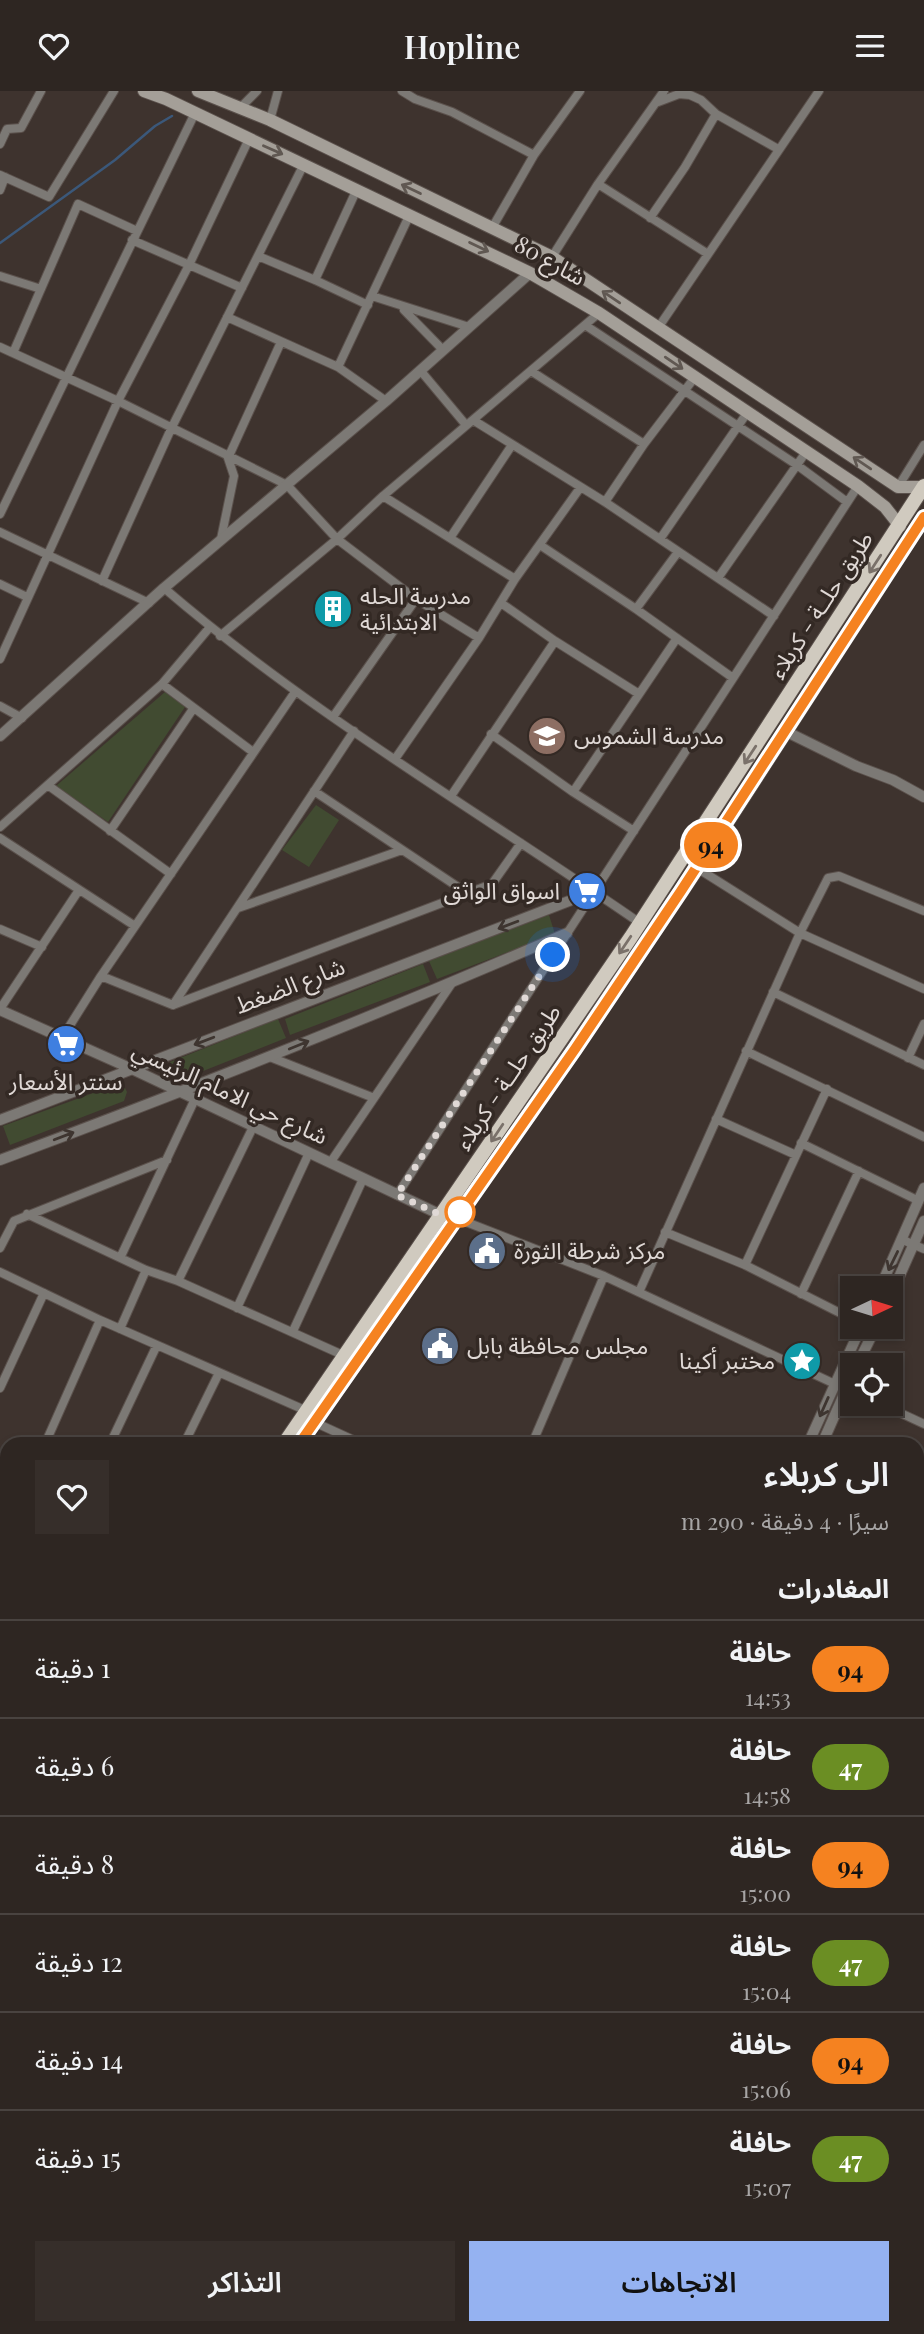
<!DOCTYPE html>
<html lang="ar">
<meta charset="utf-8">
<style>
:root{--surface:#2e2622;--page:#362e2a;--text:#f1f3f6;--muted:#a7a5a5;--line:#494340;--accent:#95b2f1}
body{margin:0;font-family:"Playfair Display","Noto Sans Arabic",serif;background:var(--page);color:var(--text);direction:rtl;height:100vh;display:flex;flex-direction:column;font-size:26px;white-space:nowrap}
*{box-sizing:border-box;margin:0}
p{font-size:23px;color:var(--muted)}
.icon{flex:none;width:38px;height:38px;fill:none;stroke:currentColor;stroke-width:2;stroke-linecap:round;stroke-linejoin:round}
.map{position:relative;flex:1;overflow:hidden;direction:ltr}
.side{position:absolute;left:0px;top:1346px;width:924px;height:898px;display:flex;flex-direction:column;background:var(--surface);border-radius:21px 21px 0 0;box-shadow:0 4px 10px #0003,0 0 0 2px var(--line);direction:rtl}
.side>*{flex:none}
.badge{padding:0 14px;border-radius:23px;font-size:24px;line-height:46px}
.needle{width:46px;rotate:86deg}
.fabs{position:absolute;left:840px;top:1185px;display:grid;gap:14px}
.fabs a{display:grid;place-items:center;width:63px;height:63px;border-radius:0px;background:var(--surface);box-shadow:0 4px 10px #0003,0 0 0 2px var(--line);font-size:35px}
.you{position:absolute;width:35px;height:35px;margin:-18px;border:5px solid #fff;border-radius:50%;background:#1a73e8;box-shadow:0 0 0 10px #1a73e833}
.map>.badge{position:absolute;translate:-50% -50%;box-shadow:0 0 0 4px #fff}
h2{padding:0 35px;font-size:26px;line-height:63px}
.round{display:grid;place-items:center;flex:none;width:74px;height:74px;border-radius:0px;background:var(--page)}
.headline{display:flex;align-items:center;justify-content:space-between;height:119px;padding:0 35px}
h1{font-size:33px;font-weight:600;line-height:52px}
.cta{display:flex;gap:14px;margin-top:auto;padding:14px 35px}
.cta a{flex:1;height:80px;border-radius:0px;background:var(--accent);color:#111;font-size:28px;font-weight:600;line-height:80px;text-align:center}
.cta a+a{background:var(--page);color:var(--text)}
ul{padding:0;list-style:none}
li{display:flex;align-items:center;gap:21px;height:98px;padding:0 35px;border-top:2px solid var(--line)}
li div{flex:1}
li b{display:block;font-size:26px}
li em{font-style:normal}
li .badge{min-width:77px;font-weight:700;text-align:center}
header{display:flex;justify-content:space-between;align-items:center;height:91px;padding:0 35px;background:var(--surface);font-size:32px;font-weight:600}
.map>svg:first-child{display:block}
</style>
<header><svg class="icon" aria-label="menu" viewBox="0 0 24 24"><path d="M4 6h16M4 12h16M4 18h16"/></svg>Hopline<svg class="icon" aria-label="heart" viewBox="0 0 24 24"><path d="M12 20l-8-8c-3-5 5-10 8-4 3-6 11-1 8 4z"/></svg></header>
<div class="map">
<svg width="924" height="2243" viewBox="0 0 924 2243">
<rect width="100%" height="100%" fill="#3e332e"/>
<path fill="#414b31" d="M165,601l20,15 -77,115 -52,-36z
M316,714l23,15 -30,47 -27,-17z
M549,824l6,19 -118,45 -8,-18z
M423,873l7,18 -140,53 -5,-16z
M278,928l8,19 -108,43 -8,-19z
M115,994l10,3 2,4 -3,9 -114,44 -7,-19z"/>
<g fill="none" stroke-linecap="round" stroke-linejoin="round">
<path stroke="#3b587a" stroke-width="2.5" d="M0,152l115,-83 40,-34 17,-10"/>
<defs>
<path id="minor" d="M402,0l13,8 37,13 82,43
M658,11l21,-8 11,1 11,5 15,14 62,35
M240,17l17,-17
M270,29l8,-29
M0,53l7,-15 14,-1 20,-37
M0,84l49,22 65,-106
M598,93l110,70
M357,98l-42,91 53,25
M0,99l5,-13
M650,127l35,-51 31,-53
M492,137l42,-73 46,-64
M132,149l110,48
M258,165l57,24
M552,166l46,-73 66,-93
M0,185l41,13
M372,205l97,31
M404,219l39,40
M227,226l111,50 48,34
M585,234l212,140 50,37
M658,237l161,-237
M0,256l118,54 169,84 50,54 79,60 63,39
M13,262l65,-149 59,27
M338,276l72,-153
M420,279l46,55
M531,280l113,73
M473,329l132,82 169,114
M898,396l26,-42
M383,405l132,83
M605,411l39,-58 51,-67
M0,423l195,-401
M0,441l149,71
M450,447l62,-93
M221,448l13,-63 -6,-18 53,-116
M660,448l87,-126
M540,454l96,64 97,69
M718,487l88,-126
M102,490l69,-152 133,-265
M0,493l27,13
M164,497c148,127 317,225 476,335
M501,512l54,38 84,53
M636,518l42,-57
M220,545l117,-97 46,-43 216,-183
M0,568l118,-258 71,-136 60,-126
M162,593l91,68
M0,615l22,12
M333,626l83,-118
M491,643l82,58 61,39
M395,668l84,-121 36,-59 65,-91
M49,695l122,88
M314,700l153,102
M573,701l104,-154
M451,705l104,-155
M0,736l162,-143 48,-57
M110,740l83,-122
M0,747l135,88
M697,777l103,65 124,56
M238,817l164,-58
M0,838l42,18
M101,885l72,29 319,-121 29,-41
M773,901l151,73
M173,914l181,-274
M0,918l79,-119
M62,947l39,-62 194,-284
M746,960l178,86
M270,966l104,41
M908,967l16,-34
M716,1028l80,36
M801,1052l118,58
M330,1072l122,-180
M397,1104l461,-709
M27,1123l119,56 32,11 167,75
M456,1127l148,58 248,116
M665,1141l80,33 107,54
M903,1149l21,9
M0,1157l14,-27 153,-61
M121,1165l74,-157
M745,1174l82,-176
M0,1181l100,48 207,91
M178,1190l75,-154
M639,1201l161,-359 28,-55 11,-2 85,35
M801,1203l58,-123
M237,1217l72,-155
M120,1238l26,-59
M293,1240l70,-152
M0,1297l44,-95
M879,1312l45,21
M314,1331l48,22
M45,1353l55,-124
M110,1353l47,-99
M184,1353l35,-71
M532,1353l72,-168
M0,1431l7,3
M0,1453l7,-15
M917,1498l7,-15
M917,1596l7,-15
M0,1597l7,-16
M917,1687l7,-16
M917,1723l7,3
M917,1784l7,-16
M917,1844l7,3
M917,1880l7,-16
M0,1931l7,-11
M917,1946h7
M917,1962h7
M0,2030l7,-11
M0,2052l7,-1
M0,2135h7
M917,2147h7
M0,2210l7,-1
M355,2236l15,7
M532,2236l14,7
M24,2243l3,-7
M169,2243l2,-7
M251,2243l3,-7
M323,2243l2,-7
M438,2243l2,-7
M677,2243l3,-7
M764,2243l1,-7"/>
<path id="tertiary" d="M785,640l71,35 37,14 31,17
M0,645l164,-148 222,-187 144,-128
M0,919l132,59 309,146
M0,1029l595,-229
M0,1069c191,-71 380,-146 567,-227
M880,1197l44,-100
M891,1204l33,-74
M857,1274l19,-38
M808,1353l53,-117
M822,1353l30,-68"/>
<path id="secondary" d="M144,0l22,8 364,174 69,40 259,173 27,21 15,19
M198,0l72,29 282,137 346,230h25"/>
<path id="trunk" d="M284,1353l347,-507 293,-451
M299,1353l275,-395 123,-181 227,-351
M0,1703l7,-6
M0,1746l7,-10
M0,1761l7,4
M0,1778l7,3
M0,1804l7,4
M0,1843l7,-3
M917,2233l7,3
M876,2236l13,7"/>
</defs>
<use href="#minor" stroke="#5b514c" stroke-width="10"/>
<use href="#tertiary" stroke="#5b514c" stroke-width="12"/>
<use href="#secondary" stroke="#5b514c" stroke-width="14"/>
<use href="#trunk" stroke="#5b514c" stroke-width="16"/>
<use href="#minor" stroke="#7c7975" stroke-width="8"/>
<use href="#tertiary" stroke="#7c7975" stroke-width="10"/>
<use href="#secondary" stroke="#a49f98" stroke-width="12"/>
<use href="#trunk" stroke="#d0cabf" stroke-width="14"/>
<defs>
<path id="trunk-bridge" d="M0,1789l7,4"/>
</defs>
<use href="#trunk-bridge" stroke="#5b514c" stroke-width="16" stroke-linecap="butt"/>
<use href="#trunk-bridge" stroke="#d0cabf" stroke-width="14"/>
</g>
<defs><path id="oneway-shaft" d="M-6 0H5M1.5-3L5.5 0L1.5 3" fill="none" stroke-width="1.6" stroke-linecap="round" stroke-linejoin="round" transform="scale(1.75)"/></defs>
<g stroke="#605852">
<use href="#oneway-shaft" transform="translate(273 59) rotate(24)"/>
<use href="#oneway-shaft" transform="translate(411 98) rotate(-154)"/>
<use href="#oneway-shaft" transform="translate(479 156) rotate(26)"/>
<use href="#oneway-shaft" transform="translate(611 206) rotate(-146)"/>
<use href="#oneway-shaft" transform="translate(674 272) rotate(34)"/>
<use href="#oneway-shaft" transform="translate(862 372) rotate(-146)"/>
</g>
<g stroke="#7a716a">
<use href="#oneway-shaft" transform="translate(875 473) rotate(123)"/>
<use href="#oneway-shaft" transform="translate(750 664) rotate(123)"/>
<use href="#oneway-shaft" transform="translate(625 854) rotate(124)"/>
<use href="#oneway-shaft" transform="translate(497 1042) rotate(124)"/>
</g>
<g stroke="#3e3530">
<use href="#oneway-shaft" transform="translate(508 834) rotate(159)"/>
<use href="#oneway-shaft" transform="translate(204 950) rotate(159)"/>
<use href="#oneway-shaft" transform="translate(299 954) rotate(-22)"/>
<use href="#oneway-shaft" transform="translate(64 1045) rotate(-21)"/>
<use href="#oneway-shaft" transform="translate(893 1170) rotate(116)"/>
<use href="#oneway-shaft" transform="translate(824 1316) rotate(114)"/>
</g>
<g fill="none" stroke-linecap="round" stroke-linejoin="round">
<defs>
<path id="line" d="M299,1353l276,-395 106,-158 243,-374"/>
</defs>
<use href="#line" stroke="#fff" stroke-width="16"/>
<use href="#line" stroke="#f58220" stroke-width="10"/>
<path stroke="#e0d9d6" stroke-width="7" stroke-dasharray="0 12.6" d="M460,1121l-19,3 -44,-20 156,-240"/>
</g>
<defs>
<symbol id="building-disc" viewBox="-11 -11 22 22"><circle r="9.5" fill="#0f9aa8" stroke="#332924"/><path d="M-4-6H4V6H1V3H-1V6H-4ZM-2.5-4.3h1.7v1.8h-1.7ZM.8-4.3h1.7v1.8H.8ZM-2.5-1h1.7V.8h-1.7ZM.8-1h1.7V.8H.8Z" fill="#fff"/></symbol>
<symbol id="school-disc" viewBox="-11 -11 22 22"><circle r="9.5" fill="#8d6e63" stroke="#332924"/><path d="M0-5L7-2L0 1L-7-2ZM-4 1L0 2.5L4 1V4Q0 6-4 4Z" fill="#fff"/></symbol>
<symbol id="supermarket-disc" viewBox="-11 -11 22 22"><circle r="9.5" fill="#3f7fe0" stroke="#332924"/><path d="M-6-5.5h2.5l.6 2H6L4.5 2H-2.5L-4.4-4H-6ZM-1.5 3.2a1.3 1.3 0 1 0 .1 0ZM3 3.2a1.3 1.3 0 1 0 .1 0Z" fill="#fff"/></symbol>
<symbol id="civic-disc" viewBox="-11 -11 22 22"><circle r="9.5" fill="#5c6f8a" stroke="#332924"/><path d="M-.6-6.5H3V-4.5H.6V-3L4-1V1h2V6H-6V1h2V-1L-.6-3ZM-1.2 2.5V6h2.4V2.5Z" fill="#fff"/></symbol>
<symbol id="sight-disc" viewBox="-11 -11 22 22"><circle r="9.5" fill="#0f9aa8" stroke="#332924"/><path d="M0-6L1.8-2.2L6-1.7L2.9 1.2L3.7 5.4L0 3.3L-3.7 5.4L-2.9 1.2L-6-1.7L-1.8-2.2Z" fill="#fff"/></symbol>
</defs>
<g fill-rule="evenodd">
<use href="#building-disc" x="311" y="496" width="44" height="44"/>
<use href="#school-disc" x="525" y="623" width="44" height="44"/>
<use href="#supermarket-disc" x="565" y="778" width="44" height="44"/>
<use href="#supermarket-disc" x="44" y="931" width="44" height="44"/>
<use href="#civic-disc" x="465" y="1138" width="44" height="44"/>
<use href="#civic-disc" x="418" y="1233" width="44" height="44"/>
<use href="#sight-disc" x="780" y="1248" width="44" height="44"/>
</g>
<circle fill="#fff" stroke="#f58220" stroke-width="3.5" cx="460" cy="1121" r="14"/>
<g text-anchor="middle" stroke-width="7" stroke-linejoin="round" paint-order="stroke">
<g font-size="23" fill="#e0d9d6" stroke="#332924">
<text transform="translate(550 170) rotate(29)" y="8">شارع 80</text>
<text transform="translate(821 514) rotate(-57)" y="8">طريق حلــة - كربلاء</text>
<text transform="translate(290 895) rotate(-21)" y="8">شارع الضغط</text>
<text transform="translate(508 986) rotate(-56)" y="8">طريق حلــة - كربلاء</text>
<text transform="translate(230 1002) rotate(25)" y="8">شارع حي الامام الرئيسي</text>
</g>
<g font-size="23" fill="#e0d9d6" stroke="#332924" text-anchor="start">
<text x="360" y="513">مدرسة الحله<tspan x="360" dy="26">الابتدائية</tspan></text>
<text x="574" y="653">مدرسة الشموس</text>
<text x="560" y="808" text-anchor="end">اسواق الواثق</text>
<text x="66" y="999" text-anchor="middle">سنتر الأسعار</text>
<text x="514" y="1168">مركز شرطة الثورة</text>
<text x="467" y="1263">مجلس محافظة بابل</text>
<text x="775" y="1278" text-anchor="end">مختبر أكينا</text>
</g>
</g>
</svg>
<div class="fabs">
<a><svg class="needle" viewBox="-14 -14 28 28"><path d="M0-13l5 13h-10z" fill="#e53935"/><path d="M0 13l5-13h-10z" fill="#a7a5a5"/></svg></a>
<a><svg class="icon" aria-label="locate" viewBox="0 0 24 24"><circle cx="12" cy="12" r="6"/><path d="M12 2v4M12 18v4M2 12h4M18 12h4"/></svg></a>
</div>
<div class="you" style="left:553px;top:864px"></div>
<b class="badge" style="left:711px;top:754px;background:#f58220;color:#111">94</b>
<section class="side">
<div class="headline"><div><h1>الى كربلاء</h1><p>سيرًا · 4 دقيقة · 290 m</p></div><a class="round"><svg class="icon" aria-label="heart" viewBox="0 0 24 24"><path d="M12 20l-8-8c-3-5 5-10 8-4 3-6 11-1 8 4z"/></svg></a></div>
<h2>المغادرات</h2>
<ul>
<li><span class="badge" style="background:#f58220;color:#111">94</span><div><b>حافلة</b><p>14:53</p></div><em>1 دقيقة</em></li>
<li><span class="badge" style="background:#6b8e23;color:#fff">47</span><div><b>حافلة</b><p>14:58</p></div><em>6 دقيقة</em></li>
<li><span class="badge" style="background:#f58220;color:#111">94</span><div><b>حافلة</b><p>15:00</p></div><em>8 دقيقة</em></li>
<li><span class="badge" style="background:#6b8e23;color:#fff">47</span><div><b>حافلة</b><p>15:04</p></div><em>12 دقيقة</em></li>
<li><span class="badge" style="background:#f58220;color:#111">94</span><div><b>حافلة</b><p>15:06</p></div><em>14 دقيقة</em></li>
<li><span class="badge" style="background:#6b8e23;color:#fff">47</span><div><b>حافلة</b><p>15:07</p></div><em>15 دقيقة</em></li>
</ul>
<div class="cta"><a>الاتجاهات</a><a>التذاكر</a></div>
</section>
</div>
